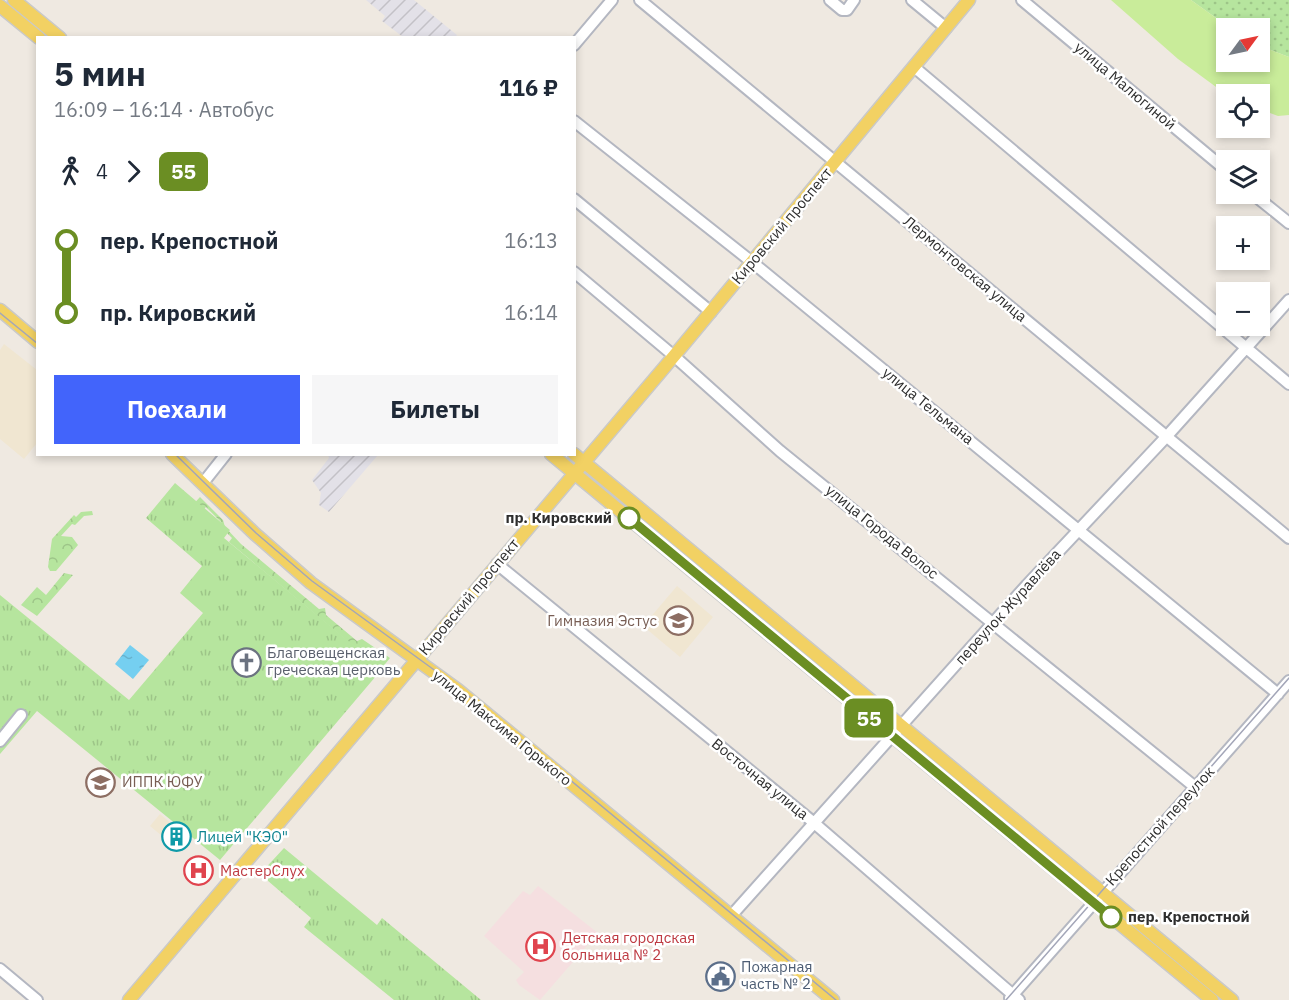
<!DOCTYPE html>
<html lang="ru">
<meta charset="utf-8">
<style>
:root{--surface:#fff;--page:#f6f6f7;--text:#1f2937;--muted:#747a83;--accent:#4264fb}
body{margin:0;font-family:"IBM Plex Sans",sans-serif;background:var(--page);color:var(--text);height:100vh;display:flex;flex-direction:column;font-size:22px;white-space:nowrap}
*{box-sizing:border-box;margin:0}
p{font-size:20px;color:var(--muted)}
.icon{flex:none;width:33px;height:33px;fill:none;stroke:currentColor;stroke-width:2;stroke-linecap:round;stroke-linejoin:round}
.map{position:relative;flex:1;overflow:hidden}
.side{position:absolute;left:36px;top:36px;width:540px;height:420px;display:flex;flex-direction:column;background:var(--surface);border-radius:0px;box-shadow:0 3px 9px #0003}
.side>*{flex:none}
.badge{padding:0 12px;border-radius:9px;font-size:21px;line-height:39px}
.needle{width:39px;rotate:57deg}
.buttons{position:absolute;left:1216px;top:18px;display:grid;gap:12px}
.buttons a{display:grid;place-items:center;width:54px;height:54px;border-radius:0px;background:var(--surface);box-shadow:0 3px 9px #0003;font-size:30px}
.map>.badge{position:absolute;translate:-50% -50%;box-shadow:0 0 0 3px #fff}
.legs{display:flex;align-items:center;gap:9px;height:66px;padding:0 18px;font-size:20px}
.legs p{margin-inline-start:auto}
.overview{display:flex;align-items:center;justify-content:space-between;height:102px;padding:0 18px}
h1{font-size:33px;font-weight:800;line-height:45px}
.button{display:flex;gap:12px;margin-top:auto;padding:12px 18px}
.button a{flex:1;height:69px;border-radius:0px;background:var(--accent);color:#fff;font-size:24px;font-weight:800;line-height:69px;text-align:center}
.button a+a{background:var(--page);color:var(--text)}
ul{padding:0 18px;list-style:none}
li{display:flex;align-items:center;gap:21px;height:72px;font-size:22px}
li i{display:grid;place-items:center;width:9px;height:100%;margin:0 8px;background:currentColor}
li i::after{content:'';width:15px;height:15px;margin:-8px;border:4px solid;border-radius:50%;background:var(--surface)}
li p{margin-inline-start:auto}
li:first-child i{background:linear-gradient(#0000 50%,currentColor 0)}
li:last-child i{background:linear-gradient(currentColor 50%,#0000 0)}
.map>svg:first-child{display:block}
</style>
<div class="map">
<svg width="1289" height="1000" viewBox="0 0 1289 1000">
<defs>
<pattern id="industrial-furrows" width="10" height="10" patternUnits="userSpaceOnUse" patternTransform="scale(1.5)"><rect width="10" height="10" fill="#e3e1e8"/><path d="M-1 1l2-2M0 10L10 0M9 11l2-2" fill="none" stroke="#c3c1c7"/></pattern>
<pattern id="grass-dots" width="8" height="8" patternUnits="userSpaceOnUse" patternTransform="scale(1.5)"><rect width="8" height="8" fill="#b6e59e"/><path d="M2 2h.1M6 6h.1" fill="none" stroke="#9dc588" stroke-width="1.8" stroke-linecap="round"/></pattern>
<pattern id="forest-crowns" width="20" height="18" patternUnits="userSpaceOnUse" patternTransform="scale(1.5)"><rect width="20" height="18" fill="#b6e59e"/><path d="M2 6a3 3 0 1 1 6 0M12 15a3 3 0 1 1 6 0" fill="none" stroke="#9dc588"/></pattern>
<pattern id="park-tufts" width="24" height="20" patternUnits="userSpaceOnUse" patternTransform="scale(1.5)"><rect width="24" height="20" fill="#b6e59e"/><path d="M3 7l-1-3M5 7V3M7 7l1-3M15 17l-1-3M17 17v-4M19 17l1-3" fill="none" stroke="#9dc588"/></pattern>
<pattern id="water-ripples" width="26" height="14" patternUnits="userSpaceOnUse" patternTransform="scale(1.5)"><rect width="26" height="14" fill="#75cff0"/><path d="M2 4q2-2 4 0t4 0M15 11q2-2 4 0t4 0" fill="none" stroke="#66b2ce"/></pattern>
</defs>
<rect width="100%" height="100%" fill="#efe9e1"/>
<path fill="url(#industrial-furrows)" d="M366,0h48l43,35 -2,3 -52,-1 -21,-16 3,-5z
M328,455h50l-49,57 -10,-7 2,-12 -9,-13 17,-22z"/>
<path fill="#f0e6d1" d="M4,344l33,26v73l-13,16 -24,-20v-89z
M677,586l36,31 -33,40 -37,-31z
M160,814l30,25 -10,12 -30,-25z"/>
<path fill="#f5dfe0" d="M538,886l60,47 -58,67 -21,-15 -3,-5 8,-8 -40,-36 39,-45 7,4z"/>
<path fill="url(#grass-dots)" d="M1191,0h98v57l-29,-11v-18h-30z"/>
<path fill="url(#forest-crowns)" d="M200,497l23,23 2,7 16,17 78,65 6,-1 1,7 31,26 5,-2 28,19 -9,11 -152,-127 3,-4 -9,-9 -2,-7 -15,-15 -8,8 -8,-7z
M92,511l1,4 -9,1 -9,9 -3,-1 -11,12 11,1 6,8 -22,26h-6l-2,-4 4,-28 22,-24 2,2 5,-5z
M64,573l9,2 -36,41 -16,-11 16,-18 9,8z"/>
<path fill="url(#park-tufts)" d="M175,483l55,47 -6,8 158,131 -162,191 -183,-149 -37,43v-159l129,105 74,-87 -23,-20 22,-27 -56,-48z
M284,848l93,77 5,-7 99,82h-87l-90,-73 7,-9 -51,-44z"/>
<path fill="#c9ec9a" d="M1111,0h80l39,28h-3v34h33v-16l29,11v58l-11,1 -18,-7v-15l-33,1 -49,-36z"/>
<path fill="url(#water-ripples)" d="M130,645l19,15 -16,19 -18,-15z"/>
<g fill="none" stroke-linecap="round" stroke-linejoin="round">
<defs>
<path id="minor" d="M640,0l649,538
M830,0l12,10h5l7,-10
M912,0l34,28
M1022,0l205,171
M574,45l38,-45
M914,67l375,317
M574,121l178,141 526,432
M1253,194l36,29
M574,199l137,113
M574,272l100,84 106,95 415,336
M203,483l23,-29
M497,564l316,258 206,178
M0,741l21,-26
M731,916l296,-331 140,-149 122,-136
M0,969l37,31
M1010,998l279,-317"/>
<path id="major" d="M14,0l46,38
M0,6l39,32
M0,310l38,32
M172,454l83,80 56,49 147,107 375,310
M551,454l661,546
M574,454l658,546
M129,1000l545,-644 295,-356"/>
</defs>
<use href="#minor" stroke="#b4b7c1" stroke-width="14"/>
<use href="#major" stroke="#c9c9c9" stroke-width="15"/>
<use href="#minor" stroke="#fff" stroke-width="10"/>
<use href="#major" stroke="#f2d163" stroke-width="12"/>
<path stroke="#a3a6b8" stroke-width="1.5" d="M0,313l38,31
M175,454l81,79 56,48 147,107 377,312
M1006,1000l283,-322"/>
</g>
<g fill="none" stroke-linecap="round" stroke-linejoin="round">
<defs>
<path id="line-1" d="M629,518l482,399"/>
</defs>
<use href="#line-1" stroke="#fff" stroke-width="14"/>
<use href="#line-1" stroke="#6b8e23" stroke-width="9"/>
</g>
<defs>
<symbol id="school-ring" viewBox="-11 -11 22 22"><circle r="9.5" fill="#fff" stroke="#8d6e63" stroke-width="1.5"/><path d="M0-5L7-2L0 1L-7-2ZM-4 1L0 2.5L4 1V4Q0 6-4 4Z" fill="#8d6e63"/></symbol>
<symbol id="church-ring" viewBox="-11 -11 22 22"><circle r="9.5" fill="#fff" stroke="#6b7280" stroke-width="1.5"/><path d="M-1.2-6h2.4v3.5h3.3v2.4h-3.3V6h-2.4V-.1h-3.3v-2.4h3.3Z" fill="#6b7280"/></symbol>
<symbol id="university-ring" viewBox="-11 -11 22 22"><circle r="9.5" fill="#fff" stroke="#8d6e63" stroke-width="1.5"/><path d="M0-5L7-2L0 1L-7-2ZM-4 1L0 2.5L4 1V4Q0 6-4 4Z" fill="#8d6e63"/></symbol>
<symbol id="building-ring" viewBox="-11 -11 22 22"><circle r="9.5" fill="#fff" stroke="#0f9aa8" stroke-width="1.5"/><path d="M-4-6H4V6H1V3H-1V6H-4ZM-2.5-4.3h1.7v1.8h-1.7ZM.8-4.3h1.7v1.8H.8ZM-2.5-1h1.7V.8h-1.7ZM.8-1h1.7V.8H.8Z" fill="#0f9aa8"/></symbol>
<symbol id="hospital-ring" viewBox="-11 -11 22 22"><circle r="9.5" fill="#fff" stroke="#e0444e" stroke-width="1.5"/><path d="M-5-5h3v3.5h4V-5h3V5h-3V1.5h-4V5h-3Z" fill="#e0444e"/></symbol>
<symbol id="civic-ring" viewBox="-11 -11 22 22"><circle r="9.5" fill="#fff" stroke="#5c6f8a" stroke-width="1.5"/><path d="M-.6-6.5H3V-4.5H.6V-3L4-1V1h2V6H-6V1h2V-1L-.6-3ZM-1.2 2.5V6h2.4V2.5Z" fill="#5c6f8a"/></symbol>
</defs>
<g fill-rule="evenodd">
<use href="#school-ring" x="662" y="604" width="33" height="33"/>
<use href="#church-ring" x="230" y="646" width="33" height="33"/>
<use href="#university-ring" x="84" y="766" width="33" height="33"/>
<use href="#building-ring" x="160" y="820" width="33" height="33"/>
<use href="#hospital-ring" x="182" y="854" width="33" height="33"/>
<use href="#hospital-ring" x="524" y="930" width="33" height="33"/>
<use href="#civic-ring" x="704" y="960" width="33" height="33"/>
</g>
<g fill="#fff" stroke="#6b8e23" stroke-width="3">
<circle cx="629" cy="518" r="10"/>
<circle cx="1111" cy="917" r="10"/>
</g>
<g text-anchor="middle" stroke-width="5" stroke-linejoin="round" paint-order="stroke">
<g font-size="15" fill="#2e2e2e" stroke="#fff">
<text transform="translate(1125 86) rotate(40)" y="5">улица Малюгиной</text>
<text transform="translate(782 226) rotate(-50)" y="5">Кировский проспект</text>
<text transform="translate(965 269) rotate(40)" y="5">Лермонтовская улица</text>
<text transform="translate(928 406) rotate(39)" y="5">улица Тельмана</text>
<text transform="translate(882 532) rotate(39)" y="5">улица Города Волос</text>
<text transform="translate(469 597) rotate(-50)" y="5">Кировский проспект</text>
<text transform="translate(1008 607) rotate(-48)" y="5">переулок Журавлёва</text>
<text transform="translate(502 728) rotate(39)" y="5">улица Максима Горького</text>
<text transform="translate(760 779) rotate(39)" y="5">Восточная улица</text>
<text transform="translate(1160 826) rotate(-48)" y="5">Крепостной переулок</text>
</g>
<g font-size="15" font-weight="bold" fill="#2e2e2e" stroke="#fff" text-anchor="end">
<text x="612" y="523">пр. Кировский</text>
<text x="1128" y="922" text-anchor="start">пер. Крепостной</text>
</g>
<g font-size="15" fill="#785e54" stroke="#fff" text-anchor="end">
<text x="657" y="626">Гимназия Эстус</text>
<text x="122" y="787" text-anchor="start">ИППК ЮФУ</text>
</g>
<g font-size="15" fill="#5b616d" stroke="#fff" text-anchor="start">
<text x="267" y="658">Благовещенская<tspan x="267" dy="17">греческая церковь</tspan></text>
</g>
<g font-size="15" fill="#0d838f" stroke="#fff" text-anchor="start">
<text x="197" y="842">Лицей "КЭО"</text>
</g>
<g font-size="15" fill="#be3a42" stroke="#fff" text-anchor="start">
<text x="220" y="876">МастерСлух</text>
<text x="562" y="943">Детская городская<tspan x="562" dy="17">больница № 2</tspan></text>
</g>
<g font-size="15" fill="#4e5e75" stroke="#fff" text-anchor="start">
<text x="741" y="972">Пожарная<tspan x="741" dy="17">часть № 2</tspan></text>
</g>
</g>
</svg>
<div class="buttons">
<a><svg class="needle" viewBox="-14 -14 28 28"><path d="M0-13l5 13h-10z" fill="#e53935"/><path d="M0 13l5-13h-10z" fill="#747a83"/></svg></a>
<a><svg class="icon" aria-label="locate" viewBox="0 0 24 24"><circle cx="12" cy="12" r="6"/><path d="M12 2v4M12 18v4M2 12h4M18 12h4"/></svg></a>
<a><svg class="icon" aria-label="layers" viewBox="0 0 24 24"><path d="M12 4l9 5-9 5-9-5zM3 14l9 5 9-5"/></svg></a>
<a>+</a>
<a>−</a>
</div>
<b class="badge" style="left:869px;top:718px;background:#6b8e23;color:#fff">55</b>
<section class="side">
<div class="overview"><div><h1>5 мин</h1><p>16:09 – 16:14 · Автобус</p></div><b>116 ₽</b></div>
<div class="legs"><svg class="icon" aria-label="walk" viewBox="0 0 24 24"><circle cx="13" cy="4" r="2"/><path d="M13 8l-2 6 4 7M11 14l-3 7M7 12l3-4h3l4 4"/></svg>4<svg class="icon" aria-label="forward" viewBox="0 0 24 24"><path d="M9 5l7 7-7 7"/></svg><b class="badge" style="background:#6b8e23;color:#fff">55</b></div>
<ul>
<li><i style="color:#6b8e23"></i><b>пер. Крепостной</b><p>16:13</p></li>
<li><i style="color:#6b8e23"></i><b>пр. Кировский</b><p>16:14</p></li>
</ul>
<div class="button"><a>Поехали</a><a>Билеты</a></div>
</section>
</div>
